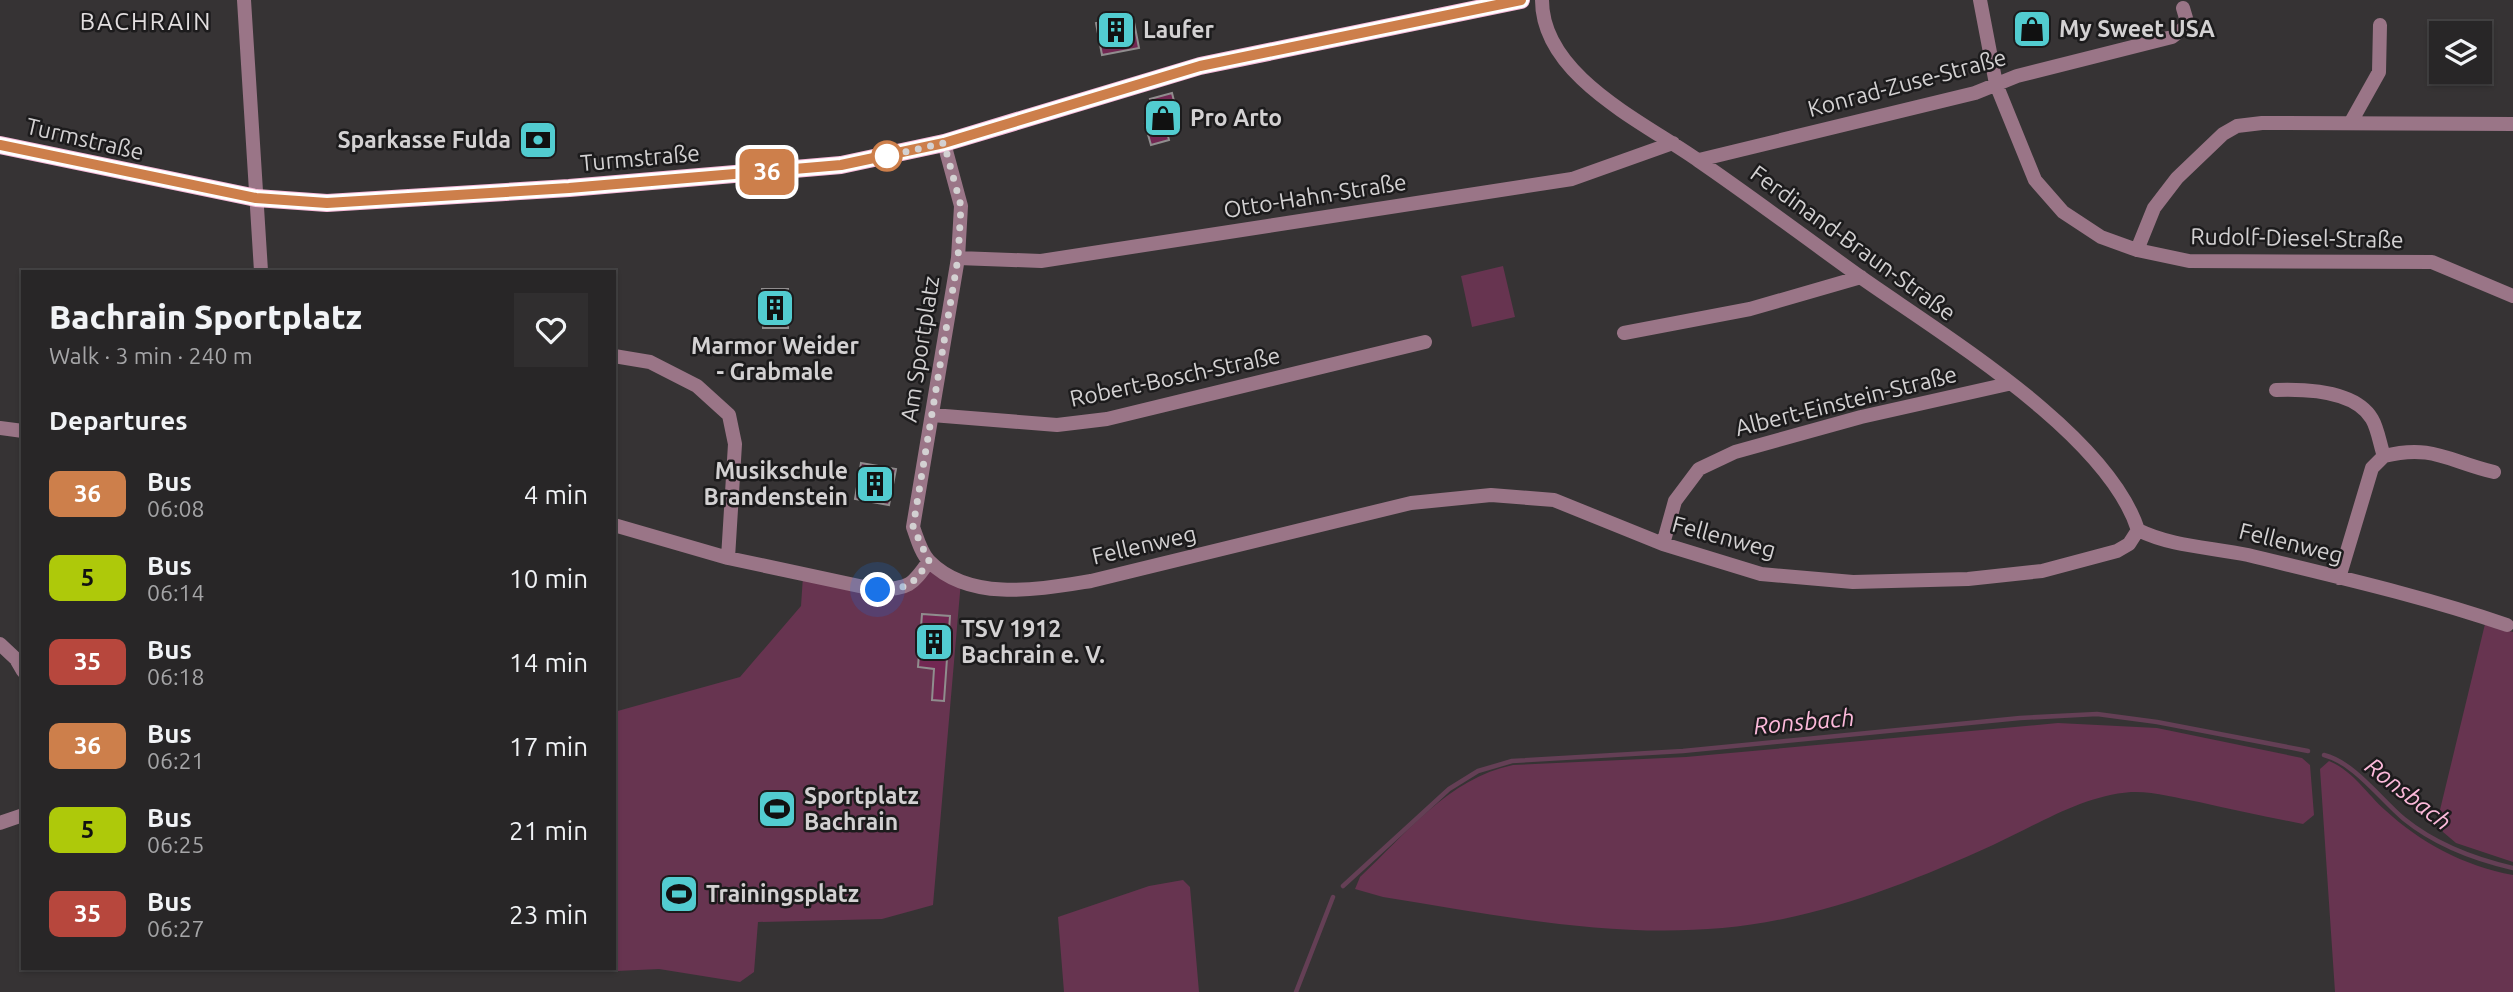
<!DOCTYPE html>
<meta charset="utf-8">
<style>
:root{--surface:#282627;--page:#302e2f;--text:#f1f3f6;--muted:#a5a5a7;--line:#444344}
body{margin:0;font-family:Ubuntu,sans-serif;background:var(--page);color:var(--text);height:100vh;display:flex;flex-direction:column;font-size:26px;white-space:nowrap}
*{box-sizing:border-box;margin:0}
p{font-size:23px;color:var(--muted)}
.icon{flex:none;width:38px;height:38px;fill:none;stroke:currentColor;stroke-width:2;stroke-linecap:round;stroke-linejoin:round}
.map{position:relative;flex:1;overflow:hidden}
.sheet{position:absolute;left:21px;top:270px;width:595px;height:700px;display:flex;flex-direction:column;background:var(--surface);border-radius:0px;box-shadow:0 2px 5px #0004,0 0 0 2px var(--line)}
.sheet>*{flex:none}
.badge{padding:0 14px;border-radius:10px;font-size:24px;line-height:46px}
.tools{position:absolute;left:2429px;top:21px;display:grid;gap:14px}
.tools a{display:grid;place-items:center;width:63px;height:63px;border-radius:0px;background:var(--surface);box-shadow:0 2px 5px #0004,0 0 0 2px var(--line);font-size:35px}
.you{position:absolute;width:35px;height:35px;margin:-18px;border:5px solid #fff;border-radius:50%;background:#1a73e8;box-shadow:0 0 0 10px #1a73e833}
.map>.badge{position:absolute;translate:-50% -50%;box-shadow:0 0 0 4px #fff}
h2{padding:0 28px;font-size:26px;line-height:63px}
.round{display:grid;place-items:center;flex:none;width:74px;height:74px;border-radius:0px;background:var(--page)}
.headline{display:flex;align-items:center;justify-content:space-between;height:119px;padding:0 28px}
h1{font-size:33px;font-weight:800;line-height:52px}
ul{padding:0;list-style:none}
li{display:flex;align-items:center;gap:21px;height:84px;padding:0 28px}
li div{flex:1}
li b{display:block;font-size:26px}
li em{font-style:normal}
li .badge{min-width:77px;font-weight:700;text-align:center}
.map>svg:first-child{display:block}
</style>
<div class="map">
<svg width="2513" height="992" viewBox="0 0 2513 992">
<rect width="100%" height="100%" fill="#363334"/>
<path fill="#673450" d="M1503,266l12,51 -43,10 -11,-51z
M929,561l32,20 -28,324 -51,14 -124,3 -4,50 -14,10 -81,-13 -64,3 -5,-4h24v-256l126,-35 61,-71 2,-30 97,13z
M2485,624l28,8v230l-57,-19 -13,-11 -4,-18z
M2058,723l99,5 145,30 8,7 4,50 -11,9c-35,-7 -70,-14 -104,-22 -22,-4 -46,-11 -68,-10 -50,4 -94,33 -138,53 -68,31 -138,59 -210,74 -133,28 -269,-1 -400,-22l-28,-8 5,-12c46,-43 89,-99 153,-112l173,-8z
M2329,761c23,9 38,33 56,49 36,33 79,56 128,65v117h-178l-15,-223z
M1183,880l7,7 9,105h-135l-6,-75 91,-31z"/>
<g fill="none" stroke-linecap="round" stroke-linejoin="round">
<path stroke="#643f55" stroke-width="4.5" d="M2324,755c31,8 56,44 80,64 32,26 70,40 109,49
M1343,886l106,-97 29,-18 34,-10 171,-10 337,-33 77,-4 60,8 151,29
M1296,992l37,-95"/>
</g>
<path fill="#722752" stroke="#908d8e" stroke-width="2" d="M1133,17l6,31 -37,7 -6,-32z
M1172,93l6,24 -14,3 5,20 -18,5 -6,-21 10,-3 -5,-22z
M762,289h26v39h-25z
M861,463l35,6 -7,36 -34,-6z
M922,614l28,2 -6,85 -12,-1 2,-31 -16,-2z"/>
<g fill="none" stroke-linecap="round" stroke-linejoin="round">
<path stroke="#9a7587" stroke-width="14" d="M244,0l17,271
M1542,0c0,77 104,123 157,161 54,37 107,77 160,115 82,58 248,157 279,254
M1980,0l16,84 39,96 28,32 38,25 36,13 52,11 243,1 81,34
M2351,122l28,-50 1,-47
M944,143l17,63 -3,52 -45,269c4,11 8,26 16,34 41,42 112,28 162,20l320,-78 80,-8 63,5 109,44 98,30 92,8 115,-3 74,-8 75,-20 12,-7 9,-14
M1699,160l276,-67 42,-17 155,-39 16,-12 -5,-17
M2137,250l17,-42 23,-30 46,-44 14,-8 25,-3 251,1
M958,258l83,3 531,-82 101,-36
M1624,333l126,-24 111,-32
M614,356l36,6 47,24 32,29 6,29 -7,114
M2276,390c29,-1 79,0 96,29 6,10 8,26 12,37l-12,12 -33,110
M932,415l125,10 50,-6 318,-77
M0,428l23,3
M2384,456c48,-12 64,5 110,16
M614,525l114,33 150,32c31,-2 34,-4 51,-29
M2138,530c35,17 72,17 110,25 86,21 175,41 259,70
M1663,544l12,-43 24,-32 36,-17 126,-35 147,-33
M0,644l16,15 7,12
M0,823l23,-8"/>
<path stroke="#f7bbd9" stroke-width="18" d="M0,145l256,53 71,5 242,-15 272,-23 103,-22 256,-77 321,-66"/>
</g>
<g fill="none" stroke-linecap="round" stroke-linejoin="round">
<defs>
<path id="line" d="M0,145l256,53 71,5 242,-15 272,-23 103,-22 256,-77 321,-66"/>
</defs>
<use href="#line" stroke="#fff" stroke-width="16"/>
<use href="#line" stroke="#cd7f4b" stroke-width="10"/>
<path stroke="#d3d1d2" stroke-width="7" stroke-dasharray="0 12.6" d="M878,590c31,-2 34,-4 51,-29l-16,-34 45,-269 3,-52 -17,-63 -57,13"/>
</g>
<defs>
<symbol id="shop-square" viewBox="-11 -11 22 22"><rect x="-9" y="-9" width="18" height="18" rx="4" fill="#52ccd0" stroke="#1c1b1c"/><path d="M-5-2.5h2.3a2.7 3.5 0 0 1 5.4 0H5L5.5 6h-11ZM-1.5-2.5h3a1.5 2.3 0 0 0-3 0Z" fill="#111"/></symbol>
<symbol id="building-square" viewBox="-11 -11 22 22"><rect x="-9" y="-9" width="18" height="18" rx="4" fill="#52ccd0" stroke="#1c1b1c"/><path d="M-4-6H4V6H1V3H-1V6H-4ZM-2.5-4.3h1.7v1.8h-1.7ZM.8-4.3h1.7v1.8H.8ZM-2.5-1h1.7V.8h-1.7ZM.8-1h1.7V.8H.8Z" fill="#111"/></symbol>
<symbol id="bank-square" viewBox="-11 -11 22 22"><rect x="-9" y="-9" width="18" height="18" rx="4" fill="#52ccd0" stroke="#1c1b1c"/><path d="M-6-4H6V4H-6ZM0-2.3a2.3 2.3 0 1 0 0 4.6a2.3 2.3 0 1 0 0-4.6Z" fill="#111"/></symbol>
<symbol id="stadium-square" viewBox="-11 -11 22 22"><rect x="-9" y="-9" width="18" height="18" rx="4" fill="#52ccd0" stroke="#1c1b1c"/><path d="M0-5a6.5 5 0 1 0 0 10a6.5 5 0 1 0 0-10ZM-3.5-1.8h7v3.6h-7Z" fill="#111"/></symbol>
</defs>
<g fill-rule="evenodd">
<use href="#shop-square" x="2010" y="7" width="44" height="44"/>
<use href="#building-square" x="1094" y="8" width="44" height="44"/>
<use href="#shop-square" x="1141" y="96" width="44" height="44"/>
<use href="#bank-square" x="516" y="118" width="44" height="44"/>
<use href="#building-square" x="753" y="286" width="44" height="44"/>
<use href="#building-square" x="853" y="462" width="44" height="44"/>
<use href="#building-square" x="912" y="620" width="44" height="44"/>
<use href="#stadium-square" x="755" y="787" width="44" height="44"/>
<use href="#stadium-square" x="657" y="872" width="44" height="44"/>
</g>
<circle fill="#fff" stroke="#cd7f4b" stroke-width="3.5" cx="887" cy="156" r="14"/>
<g text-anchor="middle" stroke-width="5" stroke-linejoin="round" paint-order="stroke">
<g font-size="23" font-weight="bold" fill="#d3d1d2" stroke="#1c1b1c" text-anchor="start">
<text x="2059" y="37">My Sweet USA</text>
<text x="1143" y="38">Laufer</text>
<text x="1190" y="126">Pro Arto</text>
<text x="511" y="148" text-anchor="end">Sparkasse Fulda</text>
<text x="775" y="354" text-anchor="middle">Marmor Weider<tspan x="775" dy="26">- Grabmale</tspan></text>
<text x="848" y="479" text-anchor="end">Musikschule<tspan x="848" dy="26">Brandenstein</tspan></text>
<text x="961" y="637">TSV 1912<tspan x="961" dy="26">Bachrain e. V.</tspan></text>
<text x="804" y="804">Sportplatz<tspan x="804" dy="26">Bachrain</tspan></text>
<text x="706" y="902">Trainingsplatz</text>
</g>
<g font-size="23" fill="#d3d1d2" stroke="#1c1b1c">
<text transform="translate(1907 83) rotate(-15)" y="8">Konrad-Zuse-Straße</text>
<text transform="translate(85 139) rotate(13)" y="8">Turmstraße</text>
<text transform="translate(640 158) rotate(-5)" y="8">Turmstraße</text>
<text transform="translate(1315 196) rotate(-9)" y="8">Otto-Hahn-Straße</text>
<text transform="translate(2297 238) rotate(1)" y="8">Rudolf-Diesel-Straße</text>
<text transform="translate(1853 243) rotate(36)" y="8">Ferdinand-Braun-Straße</text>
<text transform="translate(920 349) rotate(-81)" y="8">Am Sportplatz</text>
<text transform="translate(1175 377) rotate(-12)" y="8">Robert-Bosch-Straße</text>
<text transform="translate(1846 401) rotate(-14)" y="8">Albert-Einstein-Straße</text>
<text transform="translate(1724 537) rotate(15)" y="8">Fellenweg</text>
<text transform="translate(2291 543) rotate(14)" y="8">Fellenweg</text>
<text transform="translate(1144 545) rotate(-13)" y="8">Fellenweg</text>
</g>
<g font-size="24" letter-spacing="2" fill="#e2dedf" stroke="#1c1b1c">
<text x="146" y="30">BACHRAIN</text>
</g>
<g font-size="24" font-style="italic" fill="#fcb9da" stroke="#1c1b1c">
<text transform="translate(1804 722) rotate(-5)" y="8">Ronsbach</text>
<text transform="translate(2408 794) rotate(38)" y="8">Ronsbach</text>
</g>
</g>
</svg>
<div class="tools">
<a><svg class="icon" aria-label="layers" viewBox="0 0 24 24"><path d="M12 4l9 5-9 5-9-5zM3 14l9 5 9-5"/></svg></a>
</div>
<div class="you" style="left:878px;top:590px"></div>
<b class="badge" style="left:767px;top:172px;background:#cd7f4b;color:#fff">36</b>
<section class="sheet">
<div class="headline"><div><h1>Bachrain Sportplatz</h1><p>Walk · 3 min · 240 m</p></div><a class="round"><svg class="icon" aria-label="heart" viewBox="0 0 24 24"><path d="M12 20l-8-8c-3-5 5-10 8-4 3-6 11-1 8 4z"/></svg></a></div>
<h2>Departures</h2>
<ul>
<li><span class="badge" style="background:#cd7f4b;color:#fff">36</span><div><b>Bus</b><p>06:08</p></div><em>4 min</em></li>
<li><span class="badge" style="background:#aec90a;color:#111">5</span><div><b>Bus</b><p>06:14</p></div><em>10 min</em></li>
<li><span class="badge" style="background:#b7473d;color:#fff">35</span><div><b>Bus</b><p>06:18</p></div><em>14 min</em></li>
<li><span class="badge" style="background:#cd7f4b;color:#fff">36</span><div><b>Bus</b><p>06:21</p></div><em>17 min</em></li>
<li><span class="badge" style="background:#aec90a;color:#111">5</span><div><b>Bus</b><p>06:25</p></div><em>21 min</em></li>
<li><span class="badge" style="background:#b7473d;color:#fff">35</span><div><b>Bus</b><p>06:27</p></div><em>23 min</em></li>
</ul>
</section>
</div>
